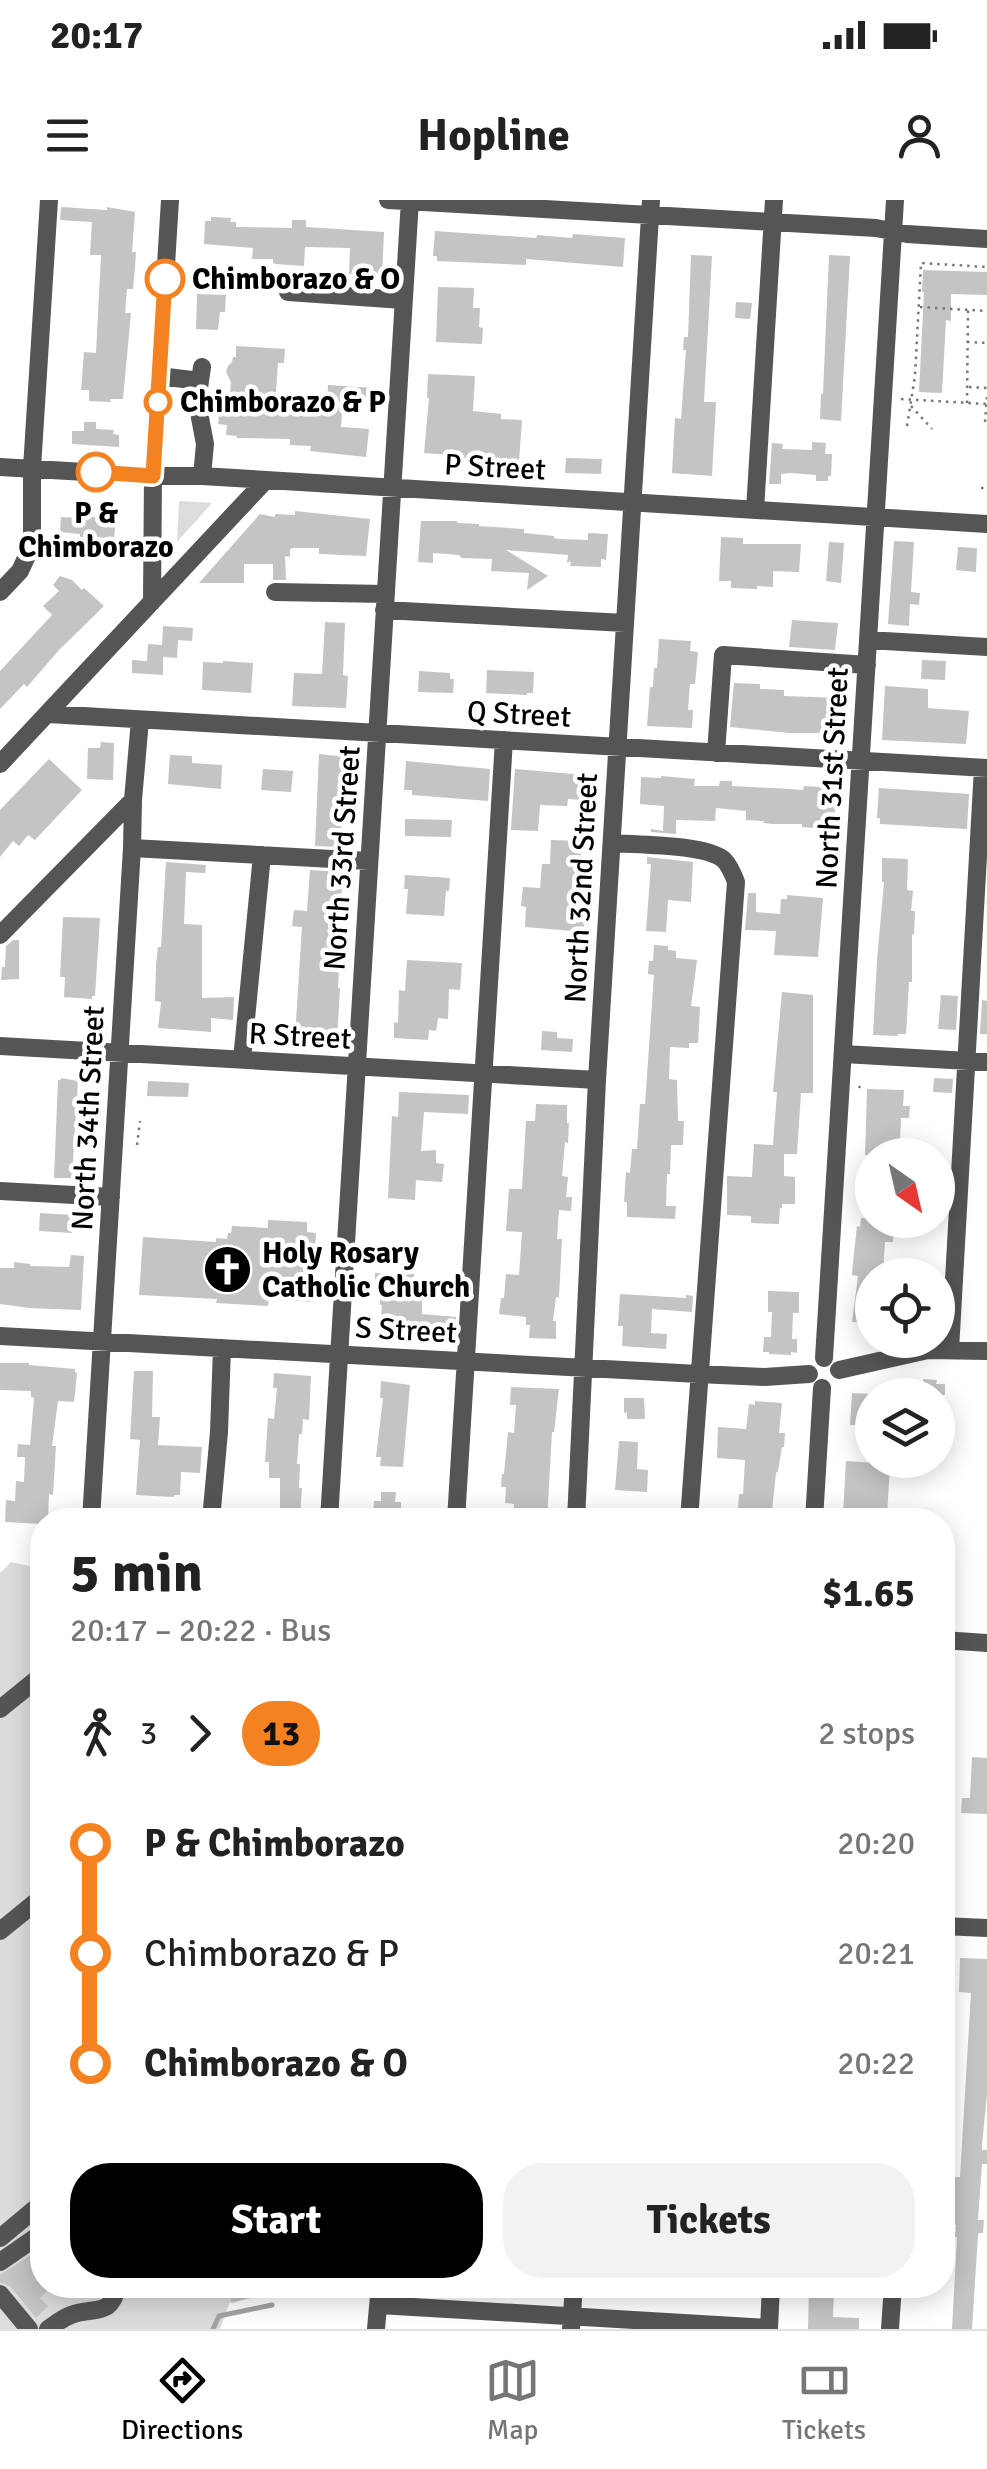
<!DOCTYPE html>
<meta charset="utf-8">
<style>
:root{--surface:#fff;--page:#f2f2f2;--text:#222;--muted:#767676;--line:#e0e0e0;--accent:#000}
body{margin:0;font-family:Signika,sans-serif;background:var(--page);color:var(--text);height:100vh;display:flex;flex-direction:column;font-size:38px;white-space:nowrap}
*{box-sizing:border-box;margin:0}
p{font-size:32px;color:var(--muted)}
.icon{flex:none;width:55px;height:55px;fill:none;stroke:currentColor;stroke-width:2;stroke-linecap:round;stroke-linejoin:round}
.map{position:relative;flex:1;overflow:hidden}
.side{position:absolute;left:30px;top:1308px;width:925px;height:790px;display:flex;flex-direction:column;background:var(--surface);border-radius:40px;box-shadow:0 5px 25px #0003}
.side>*{flex:none}
.badge{padding:0 20px;border-radius:32px;font-size:35px;line-height:65px}
.needle{width:65px;rotate:146deg}
.controls{position:absolute;left:855px;top:938px;display:grid;gap:20px}
.controls a{display:grid;place-items:center;width:100px;height:100px;border-radius:50%;background:var(--surface);box-shadow:0 5px 25px #0003;font-size:50px}
.map>.badge{position:absolute;translate:-50% -50%;box-shadow:0 0 0 5px #fff}
.legs{display:flex;align-items:center;gap:15px;height:110px;padding:0 40px;font-size:32px}
.legs p{margin-inline-start:auto}
.headline{display:flex;align-items:center;justify-content:space-between;height:170px;padding:0 40px}
h1{font-size:55px;font-weight:800;line-height:75px}
.button{display:flex;gap:20px;margin-top:auto;padding:20px 40px}
.button a{flex:1;height:115px;border-radius:40px;background:var(--accent);color:#fff;font-size:40px;font-weight:800;line-height:115px;text-align:center}
.button a+a{background:var(--page);color:var(--text)}
ul{padding:0 40px;list-style:none}
li{display:flex;align-items:center;gap:35px;height:110px;font-size:38px}
li i{display:grid;place-items:center;width:15px;height:100%;margin:0 12px;background:currentColor}
li i::after{content:'';width:25px;height:25px;margin:-12px;border:8px solid;border-radius:50%;background:var(--surface)}
li p{margin-inline-start:auto}
li:first-child i{background:linear-gradient(#0000 50%,currentColor 0)}
li:last-child i{background:linear-gradient(currentColor 50%,#0000 0)}
.status{display:flex;justify-content:space-between;align-items:center;height:70px;padding:0 50px;background:var(--surface);direction:ltr}
.status svg{height:28px;fill:currentColor}
header{display:flex;justify-content:space-between;align-items:center;height:130px;padding:0 40px;background:var(--surface);font-size:45px;font-weight:800}
.tab-bar{display:flex;justify-content:space-around;align-items:center;height:140px;border-top:2px solid var(--line);background:var(--surface);font-size:28px;color:var(--muted)}
.tab-bar a{display:grid;justify-items:center;gap:5px}
.tab-bar .current{color:var(--accent)}
.map>svg:first-child{display:block}
</style>
<div class="status"><b>20:17</b><svg viewBox="0 0 49 12"><path d="M0 12V9h3v3zM5 12V6h3v6zM10 12V3h3v9zM15 12V0h3v12zM26 1h20v11H26zM47 4h2v5h-2z"/></svg></div>
<header><svg class="icon" aria-label="menu" viewBox="0 0 24 24"><path d="M4 6h16M4 12h16M4 18h16"/></svg>Hopline<svg class="icon" aria-label="person" viewBox="0 0 24 24"><circle cx="12" cy="8" r="4"/><path d="M4 21q1-7 8-7t8 7"/></svg></header>
<div class="map">
<svg width="987" height="2129" viewBox="0 0 987 2129">
<rect width="100%" height="100%" fill="#fff"/>
<path fill="#dcdcdc" d="M179,301l33,2 -35,39z
M11,1362l31,7v716h194l-16,44h-220v-756z"/>
<g fill="none" stroke-linecap="round" stroke-linejoin="round">
<path stroke="#a3a3a3" stroke-width="5" d="M213,2129l6,-13 53,-11"/>
</g>
<path fill="#c4c4c4" d="M61,7l46,3v-3l28,5 -3,40h4l-1,16 -2,21h-6l-2,24h6l-8,86h-13l1,3 -22,-1v-11h-8l3,-38 12,1 5,-98h-11l2,-33 -32,-2z
M211,17l20,1 -1,4h6v5l56,1v-8h14v7l78,5 -2,44 -33,-2 1,-26 -45,-1 -1,19 -28,-2 -3,-1v-4h-21l1,-11 -49,-4 1,-23h6z
M435,31l101,7 1,-3 35,3 1,-4 52,4 -2,29 -97,-8v6l-89,-4v-5h-4z
M691,55l21,1 -8,146h12l-4,74 -40,-3 3,-55 6,1 5,-69h-3l1,-13h4z
M829,55l21,1 -9,165 -21,-2 1,-25h2z
M923,70l64,2v23l-36,-1v27l-5,-1 -4,73 -23,-1 5,-100h-2z
M438,87l36,1 -1,20h7l-1,19 4,1 -1,16 -46,-2z
M197,94l29,1 -1,17h-5l-2,18 -22,-1z
M736,102l16,1 -2,16 -15,-1z
M236,146l49,3 -1,14h-6l-3,44 52,4 1,-26 46,3 -1,12 -30,-2 -2,29 28,2 -3,28 -56,-6 1,-5 -21,-1v-6l-54,-1 1,-2 -11,-1 1,-10 -9,-1 2,-18 9,1 2,-25 -5,-10 2,-6 4,-4 1,-5h3z
M428,174l47,2 -2,35 28,3v5l21,1 -3,41 -65,-3v-3l-30,-2 5,-55h-2z
M84,222h12v7l18,1 -1,4 6,1v12l-47,-3v-13h12z
M812,242l14,1 -1,11h7l-1,22h-3v5h-12v-6l-26,-2 -9,1v10h-12l3,-41 11,1 -1,5 30,1z
M566,258l36,1 -1,15 -36,-1z
M295,311l75,8 -4,37 -47,-2v-6h-26l-3,1v8l-5,-1 1,24h-13v-16h-29v19h-45l61,-69 14,3 2,-3 19,1z
M81,316l35,2 -2,20 -34,-1v-3l-20,-2 1,-15 19,1z
M421,321h36v2l22,1v2l45,3v4l30,3v2l5,1 29,1v-7l20,1 -2,26 -5,-1v8l-31,-1 1,-5 -4,2 1,-8 -62,-5 42,26 -21,14 2,-17 -38,-2 1,-12 -30,-1 -3,-3 -26,-2v10l-15,-1z
M721,337l22,1v6h58l-2,28 -26,-1v16l-16,-1v3l-26,-1v-7h-12z
M894,341l20,1 -3,50 9,1 -1,12 -9,-1 -1,22 -21,-2z
M829,342l15,1 -3,40 -15,-2z
M958,347l19,1 -1,24 -20,-2z
M60,376l12,4 10,10 2,-2 20,18 -45,44 -32,37 -3,-3 -24,25v-38l52,-56 -9,-9 16,-15 -6,-6z
M792,420l46,3 -3,27 -46,-3z
M325,422l20,1 -2,52 5,1 -2,32 -54,-2 2,-33 28,1z
M163,426l30,2 -1,13 -14,-1 -1,18 -14,-1v18l-31,-2v-13l15,1 1,-17 14,1z
M659,439l32,2 -1,10 8,1 -3,32h-5l-2,26h5l-1,18 -45,-2 3,-39h3l1,-19h3z
M922,460l24,1 -1,19 -24,-1z
M223,461l30,2 -2,30 -49,-3 1,-28 20,1z
M487,470l47,2 -1,21h-6v2l-41,-2z
M419,471l31,2v6h4l-1,14 -35,-1z
M734,483l26,1v5l24,1v6l58,2 -3,35h-50l-59,-6z
M885,486l43,3v19l41,3 -3,33 -84,-4z
M101,542l13,1 -1,37 -26,-1 1,-31h12z
M319,554l27,3 -6,90 -25,-1z
M170,555l22,1v7l30,2 -1,24 -53,-5z
M49,559l33,31 -47,50 -7,-5 -9,11 -6,-5 -13,16v-47z
M406,561l84,8 -2,32 -76,-6v-5h-8z
M263,569l30,2 -2,21 -30,-2z
M515,569l70,6 -2,25 -15,-1 -1,7 -27,-1 -2,26 -27,-1z
M661,576l34,3 -1,7h25l1,-5h12v5l58,3 13,1 1,-4 32,2 -2,42 -32,-3v-3h-30l-9,-1 1,-2 -18,-1v-9l-30,-3 -1,13 -39,-1v14l-25,-2v-3l12,2 1,-25 -24,-2 1,-27 20,1z
M879,588l90,6 -2,35 -87,-5v-6h-3z
M405,619l47,1 -1,17 -46,-1z
M551,640l31,1 -4,50 8,1 -2,40 -59,-5 1,-20 -5,-1 2,-19 17,1 2,-24h8z
M647,657l46,5 -2,40 -23,-2 -2,32 -20,-1 5,-67h-4z
M882,658l26,1 -1,31 6,1 -2,20h4l-1,24 -2,-1v48h-3l-3,52h-8v2l-25,-1 4,-75 7,-78h-2z
M166,662l40,3 -1,8 -19,-1 -2,52 18,1v73l32,-1 -1,23 -22,-2v14l-53,-4 3,-26 -6,-1 1,-36 2,-18h3z
M310,670l34,2 -7,60 4,1 -3,55h2l-3,52 -42,-3 7,-110 -10,-1 2,-16 13,1z
M405,675l45,3 -1,13h-3l-2,25 -38,-2 2,-25h-4z
M748,693h8v19l24,2 1,-15h6v-4l36,3 -5,59 -44,-2 2,-24 -31,-1z
M63,717l37,1 -5,78h-3v3l-28,-2 1,-20h-5z
M13,740h6v39l-18,1 1,-13h3l1,-21z
M654,745l14,1v4l8,1v7l21,2 -6,46 9,1 -2,36h-9v5l-19,-1 -1,32 8,1 1,41h6l-1,24h-12l-1,29h-3l-1,32h10l-1,13 -48,-2v-15h-3l2,-30 4,1 2,-24h5l3,-45h5l9,-129 -6,-1 1,-13h4z
M407,760l55,3 -2,27 -11,-1 -1,30 -10,-1 -2,13 -7,-1 -1,10 -34,-2v-16l4,1 1,-33 6,1z
M782,792l31,3v98h-12l-4,61h-13v22l11,1v27h-13v4h-2l-1,16 -28,-1v-7l-24,-1v-39l25,1 2,-33 19,1 4,-53h-4z
M941,795l17,1 -2,34 -18,-1z
M982,800l5,1v33h-7z
M542,831l15,1v6l16,1 -1,13 -31,-2z
M61,878l17,3 -6,97h-18l4,-98h3z
M934,878l19,1 -1,14 -19,-1z
M148,881l41,2 -1,14 -41,-1z
M867,889l37,1 -1,16h7l-1,12h-8l-1,23h-3v11h-10v3h-22z
M399,892l70,3 -1,19 -44,-2 -3,39 15,-1v13l8,1 -2,18 -26,-2 -1,20 -27,-2 4,-82 6,1z
M536,904l31,1v18h2l-1,20 -3,-1 -3,34 6,1 -2,20h6l-1,14 -12,-1 -2,29h5l-3,58h-3l-3,24h3v18l-27,-1 1,-13h-4v-8l-27,-3 2,-16h3l2,-24 13,1 3,-43 -16,-1 3,-42h13l4,-68h9z
M40,1013l33,2 -1,18 -33,-2z
M861,1018l33,2 -1,22h-8l-2,33h-11v48l-20,-1 6,-46 -6,-1 1,-13 4,-36 3,1z
M268,1020l39,2v10l9,1 -5,69 -42,-3 -1,7 -52,-3 1,-4 -78,-4 4,-58 73,5v-4l11,1 1,-6h3l1,-7 36,2z
M71,1055l13,1 -3,54 -52,-2 -29,-4v-36h14v-6l16,2v2l39,1z
M375,1073l39,1v17h8v23l34,3 -1,14 -35,-3v4l-40,-3 2,-24h-2v-14h-5z
M768,1091l31,1v21h-6l-1,26h5v14l-6,-1v3l-22,-1v-2h-6l1,-15h7l1,-25h-4z
M620,1094l66,4v-3l7,1 -1,16 -40,-3 -1,24 16,1 -1,15 -44,-3 1,-20h-5z
M0,1163h29v2l46,4v3l2,1 -3,29 -16,-1 -6,45h4l-3,49 -4,-1 -1,26h-6v4l-37,-2 1,-22 9,1 1,-20 8,1 1,-25h-8l1,-13 12,1 4,-47 -3,-1v-6l-31,-1z
M134,1171h19l-1,46h8l-2,28 44,2 -2,26 -19,-1 -1,23h-6v2l-38,-2 4,-55 -10,-1z
M274,1173l37,3 -2,44 -6,-1 -1,15h-3l-2,30h3l-1,24h3l-2,32h-20v-42h-11v-16h-4l3,-44 6,1 3,-31h-4z
M923,1179l14,1 -1,4h9v11h-36v-12h14z
M381,1181l29,4 -7,82 -23,-1 1,-9h-5l7,-59h-3z
M511,1187l48,2 -5,43h-2l-5,88h-33v-16l-9,-1 1,-16h-5l1,-13h2l4,-42 6,1 2,-28h-6z
M852,1193l20,1v32l-22,-1z
M624,1198h20l1,21h-18v-7l-3,1z
M755,1201l27,2 -3,30h6l-1,14h-2l-4,24 -2,2 -5,47h-22l1,-10 -12,-1 1,-15h4l2,-34 -28,-2 1,-31 28,2 3,-25 6,1z
M619,1241l19,1 -1,27 11,1 -1,22 -32,-2z
M846,1261l44,3 -3,53 -44,-2z
M381,1292h15l-1,10h6v18h-24v-4h-4l1,-15h7z
M972,1557l15,1v56l-26,-1 1,-15h8z
M960,1758l27,1v135l-5,51v5h5v14h-5l-4,56h6l-1,13h-4l-1,2 -6,94h-20l5,-92h-2l1,-12h-8l4,-48h8l11,-184 -12,-1z
M39,2050l3,4v31h11l-13,13 8,8 -12,12 -26,-32 -10,-4v-7z
M227,2085h55l1,5 -52,13z
M809,2085h20v5h5l-1,27 26,1v11h-51z"/>
<g fill="none" stroke-linecap="round" stroke-linejoin="round">
<path stroke="#777" stroke-width="2.5" stroke-dasharray="2.5 5" stroke-linecap="butt" d="M920,107l67,4
M967,142l20,1
M969,187l18,1
M901,199l85,5
M967,203l1,-93
M911,206l21,23
M985,222l2,-25
M907,226l8,-50 6,-113 66,4
M981,288h6
M97,887v-19
M859,888l1,-2
M137,945l3,-24"/>
<path stroke="#555" stroke-width="18" d="M388,0l488,28 31,6 80,5
M288,92l115,8
M202,167l-5,35 8,42 -3,32
M159,176l41,5
M0,267l153,9h49l785,48
M755,310l19,-310
M0,392l20,-21 12,-26v-77l17,-268
M275,392l110,2
M152,402l1,-126 17,-276
M384,410l241,13
M868,440l119,7
M48,514l939,54
M716,553l7,-98 144,10
M0,564l264,-282
M612,643c26,2 94,1 112,17 6,6 9,14 12,22l-47,638
M132,648l237,13
M0,735l133,-135
M0,846l597,34
M843,854l144,8
M242,860l20,-205
M0,991l111,6
M0,1136l698,38 67,3 44,-3
M950,1150l33,-582
M824,1158l71,-1158
M839,1170l89,-20 59,1
M91,1320l41,-672 1,-48 7,-80
M211,1320l8,-88 3,-84
M329,1320l81,-1320
M456,1320l48,-780
M576,1320l21,-440 54,-880
M814,1320l8,-132
M942,1358l1,-11
M942,1440l45,3
M0,1509l42,-34
M942,1726l45,2
M0,1731l42,-34
M0,2038l42,-35
M0,2062l42,-29
M0,2094l29,35
M379,2105l390,23
M48,2129c7,-5 15,-11 23,-14 24,-9 40,3 47,-30
M376,2129l4,-44
M571,2129l3,-44
M769,2129l2,-44
M890,2129l3,-44"/>
</g>
<g fill="none" stroke-linecap="round" stroke-linejoin="round">
<defs>
<path id="line-1" d="M96,272l57,4 12,-197"/>
</defs>
<use href="#line-1" stroke="#fff" stroke-width="22"/>
<use href="#line-1" stroke="#f58220" stroke-width="15"/>
</g>
<defs>
<symbol id="church-disc" viewBox="-11 -11 22 22"><circle r="9.5" fill="#000" stroke="#fff"/><path d="M-1.2-6h2.4v3.5h3.3v2.4h-3.3V6h-2.4V-.1h-3.3v-2.4h3.3Z" fill="#fff"/></symbol>
</defs>
<g fill-rule="evenodd">
<use href="#church-disc" x="200" y="1042" width="55" height="55"/>
</g>
<g fill="#fff" stroke="#f58220" stroke-width="5">
<circle cx="165" cy="79" r="18"/>
<circle cx="158" cy="202" r="12"/>
<circle cx="96" cy="272" r="18"/>
</g>
<g text-anchor="middle" stroke-width="9" stroke-linejoin="round" paint-order="stroke">
<g font-size="30" font-weight="bold" fill="#000" stroke="#fff" text-anchor="start">
<text x="192" y="89">Chimborazo &amp; O</text>
<text x="180" y="212">Chimborazo &amp; P</text>
<text x="96" y="323" text-anchor="middle">P &amp;<tspan x="96" dy="34">Chimborazo</tspan></text>
</g>
<g font-size="30" fill="#000" stroke="#fff">
<text transform="translate(495 267) rotate(3)" y="10">P Street</text>
<text transform="translate(519 514) rotate(3)" y="10">Q Street</text>
<text transform="translate(832 578) rotate(-87)" y="10">North 31st Street</text>
<text transform="translate(342 658) rotate(-86)" y="10">North 33rd Street</text>
<text transform="translate(581 688) rotate(-87)" y="10">North 32nd Street</text>
<text transform="translate(300 836) rotate(3)" y="10">R Street</text>
<text transform="translate(88 918) rotate(-87)" y="10">North 34th Street</text>
<text transform="translate(406 1130) rotate(3)" y="10">S Street</text>
</g>
<g font-size="30" font-weight="bold" fill="#000" stroke="#fff" text-anchor="start">
<text x="262" y="1063">Holy Rosary<tspan x="262" dy="34">Catholic Church</tspan></text>
</g>
</g>
</svg>
<div class="controls">
<a><svg class="needle" viewBox="-14 -14 28 28"><path d="M0-13l5 13h-10z" fill="#e53935"/><path d="M0 13l5-13h-10z" fill="#767676"/></svg></a>
<a><svg class="icon" aria-label="locate" viewBox="0 0 24 24"><circle cx="12" cy="12" r="6"/><path d="M12 2v4M12 18v4M2 12h4M18 12h4"/></svg></a>
<a><svg class="icon" aria-label="layers" viewBox="0 0 24 24"><path d="M12 4l9 5-9 5-9-5zM3 14l9 5 9-5"/></svg></a>
</div>
<section class="side">
<div class="headline"><div><h1>5 min</h1><p>20:17 – 20:22 · Bus</p></div><b>$1.65</b></div>
<div class="legs"><svg class="icon" aria-label="walk" viewBox="0 0 24 24"><circle cx="13" cy="4" r="2"/><path d="M13 8l-2 6 4 7M11 14l-3 7M7 12l3-4h3l4 4"/></svg>3<svg class="icon" aria-label="forward" viewBox="0 0 24 24"><path d="M9 5l7 7-7 7"/></svg><b class="badge" style="background:#f58220;color:#111">13</b><p>2 stops</p></div>
<ul>
<li><i style="color:#f58220"></i><b>P &amp; Chimborazo</b><p>20:20</p></li>
<li><i style="color:#f58220"></i><span>Chimborazo &amp; P</span><p>20:21</p></li>
<li><i style="color:#f58220"></i><b>Chimborazo &amp; O</b><p>20:22</p></li>
</ul>
<div class="button"><a>Start</a><a>Tickets</a></div>
</section>
</div>
<nav class="tab-bar">
<a class="current"><svg class="icon" aria-label="directions" viewBox="0 0 24 24"><path d="M12 3l9 9-9 9-9-9zM9 14v-3h6M13 9l2 2-2 2"/></svg>Directions</a>
<a><svg class="icon" aria-label="map" viewBox="0 0 24 24"><path d="M3 6l6-2 6 2 6-2v14l-6 2-6-2-6 2zM9 4v14M15 6v14"/></svg>Map</a>
<a><svg class="icon" aria-label="tickets" viewBox="0 0 24 24"><path d="M3 7h18v10H3zM15 7v10"/></svg>Tickets</a>
</nav>
